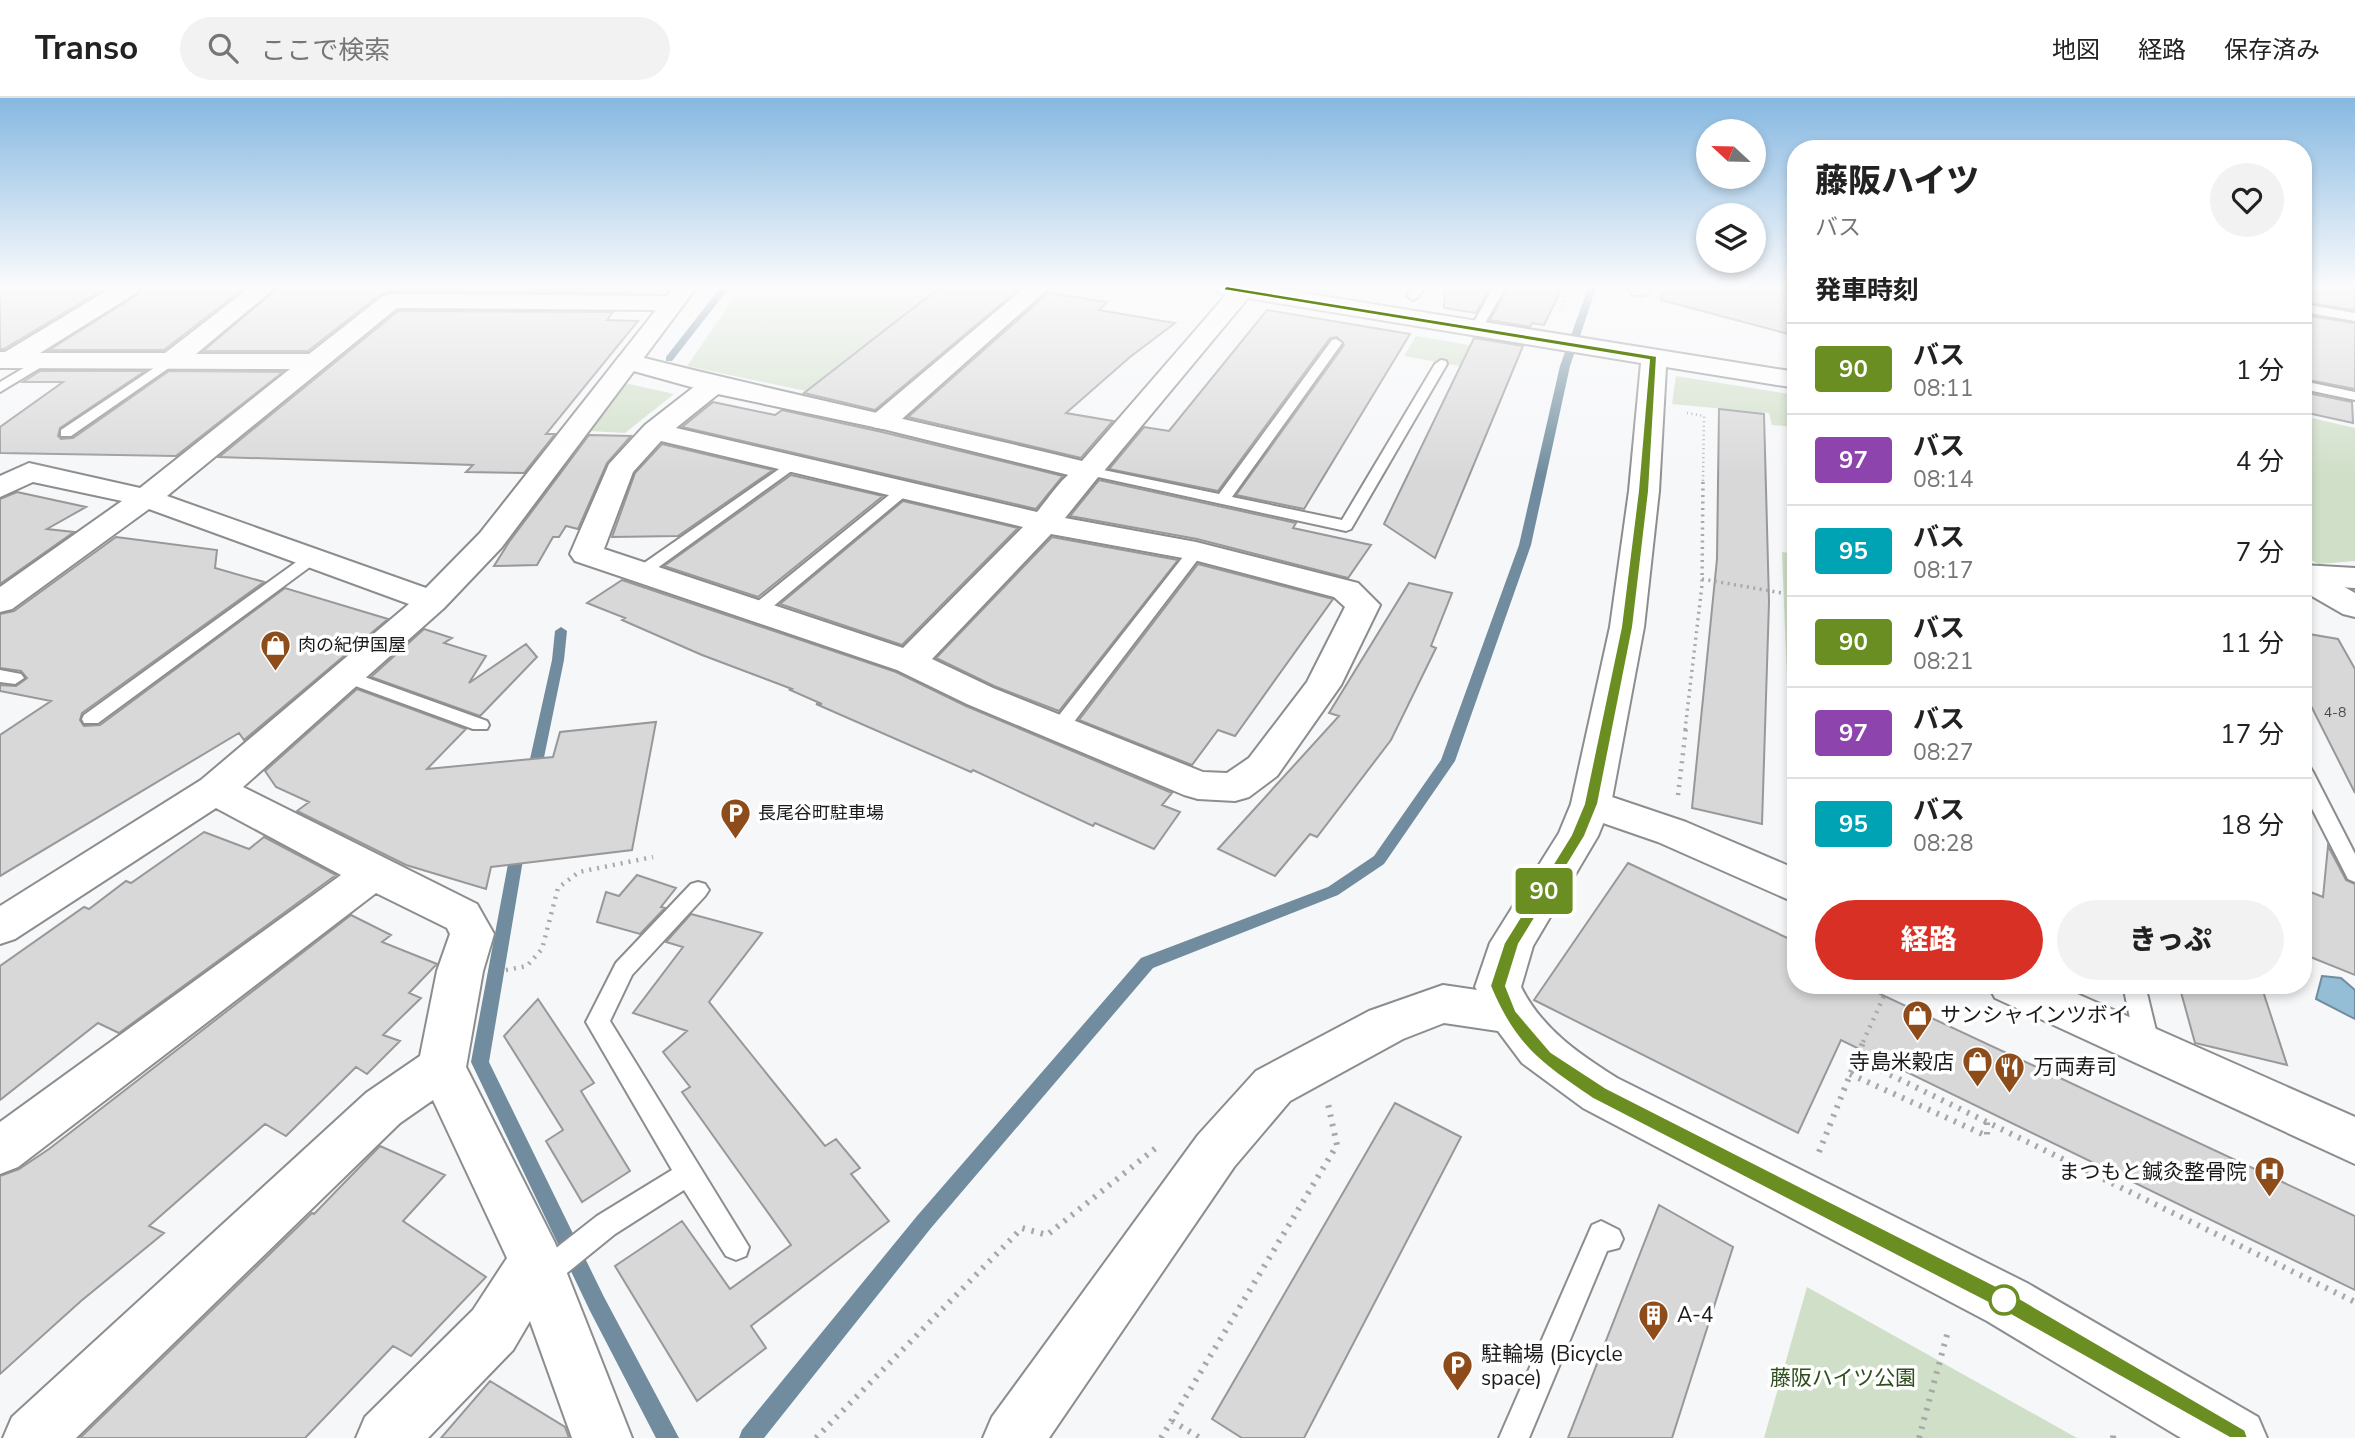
<!DOCTYPE html>
<html lang="ja">
<meta charset="utf-8">
<style>
:root{--surface:#fff;--page:#f2f2f2;--text:#222;--muted:#767676;--line:#e0e0e0;--accent:#d93025}
body{margin:0;font-family:"Nunito Sans","Noto Sans JP",sans-serif;background:var(--page);color:var(--text);height:100vh;display:flex;flex-direction:column;font-size:26px;white-space:nowrap}
*{box-sizing:border-box;margin:0}
p{font-size:23px;color:var(--muted)}
.icon{flex:none;width:38px;height:38px;fill:none;stroke:currentColor;stroke-width:2;stroke-linecap:round;stroke-linejoin:round}
.map{position:relative;flex:1;overflow:hidden}
.drawer{position:absolute;left:1787px;top:42px;width:525px;height:854px;display:flex;flex-direction:column;background:var(--surface);border-radius:28px;box-shadow:0 4px 10px #0003}
.drawer>*{flex:none}
.badge{padding:0 14px;border-radius:5px;font-size:24px;line-height:46px}
.needle{width:46px;rotate:292deg}
.buttons{position:absolute;left:1696px;top:21px;display:grid;gap:14px}
.buttons a{display:grid;place-items:center;width:70px;height:70px;border-radius:50%;background:var(--surface);box-shadow:0 4px 10px #0003;font-size:35px}
.map>.badge{position:absolute;translate:-50% -50%;box-shadow:0 0 0 4px #fff}
h2{padding:0 28px;font-size:26px;line-height:63px}
.round{display:grid;place-items:center;flex:none;width:74px;height:74px;border-radius:37px;background:var(--page)}
.head{display:flex;align-items:center;justify-content:space-between;height:119px;padding:0 28px}
h1{font-size:33px;font-weight:800;line-height:52px}
.button{display:flex;gap:14px;margin-top:auto;padding:14px 28px}
.button a{flex:1;height:80px;border-radius:42px;background:var(--accent);color:#fff;font-size:28px;font-weight:800;line-height:80px;text-align:center}
.button a+a{background:var(--page);color:var(--text)}
ul{padding:0;list-style:none}
li{display:flex;align-items:center;gap:21px;height:91px;padding:0 28px;border-top:2px solid var(--line)}
li div{flex:1}
li b{display:block;font-size:26px}
li em{font-style:normal}
li .badge{min-width:77px;font-weight:700;text-align:center}
header{display:flex;align-items:center;gap:42px;box-sizing:border-box;height:98px;padding:0 35px;background:var(--surface);border-bottom:2px solid var(--line)}
header strong{font-size:33px}
nav{display:flex;gap:38px;margin-inline-start:auto;font-size:24px}
.search{width:490px;height:63px;background:var(--page);display:flex;align-items:center;gap:18px;box-sizing:border-box;padding:0 24px;border-radius:38px;color:var(--muted);font-size:26px}
.map>svg:first-child{display:block}
</style>
<header>
<strong>Transo</strong>
<div class="search"><svg class="icon" aria-label="search" viewBox="0 0 24 24"><circle cx="10" cy="10" r="6"/><path d="M15 15l6 6"/></svg>ここで検索</div>
<nav><a>地図</a><a>経路</a><a>保存済み</a></nav>
</header>
<div class="map">
<svg width="2355" height="1340" viewBox="0 0 2355 1340">
<rect width="100%" height="100%" fill="#f6f7f9"/>
<path fill="#d0dfc8" d="M741,190h207l-142,103 -119,-25z
M1416,238l77,13 -11,21 -78,-14z
M1676,278l119,19v32l-23,-2 -3,-12 -97,-9z
M629,286l45,10 -49,39 -35,-2 28,-44z
M2303,318l52,12v133l-36,3 -16,-8z
M1782,454l13,2v154l-7,-2z
M1807,1189l270,151h-313z"/>
<path fill="#94bdd6" stroke="#708c9e" stroke-width="2" d="M2322,878l19,2 14,12v29l-39,-20z"/>
<g fill="none" stroke-linecap="round" stroke-linejoin="round">
<path fill="#708c9e" fill-rule="evenodd" d="M720,190h9l-57,73h-6v-4z
M1588,190h8l-26,78 -39,179 -76,216 -71,103 -46,31 -185,73 -222,260 -167,210h-25l3,-8 175,-214 224,-258 187,-71 46,-31 67,-96 78,-215 41,-179z
M561,529l6,4 -3,29 -24,117 -7,5 -7,-5 26,-117 3,-29z
M518,745l5,1 2,4 -36,214 115,235 75,141h-23l-66,-127 -119,-249 40,-214 2,-4z"/>
</g>
<path fill="#d9d8d9" stroke="#989799" stroke-width="2" d="M0,190h105l-101,61h-4z
M141,190h103l-80,62h-115l88,-55z
M278,190h354l-4,5 -238,-2 -9,3 -73,57h-105z
M939,190h81l-145,122 -71,-17z
M1445,190h45l-14,25 -32,-5z
M1507,190h55l-18,37 -12,-2 -2,4 -40,-7z
M1663,190h133v48l-135,-36z
M2303,190h51l1,22 -52,-8z
M1048,195l59,9 -8,8 76,13 -45,34 -64,56 47,8 -32,37 -173,-41z
M1267,212l143,24 -106,175 -68,-14 108,-150 -7,-8 -7,1 -112,153 -109,-22 35,-42 25,4z
M398,213l215,1 -6,8 31,1 -92,113h9l-31,39 -58,-1 7,-7 -254,-8z
M2303,217l52,8v66l-52,-10z
M1474,240l49,8 -88,212 -51,-34z
M40,273h105l-85,57 -2,8 3,3 12,-1 96,-67 114,1 -107,84 -176,-3v-26l63,-45h-40z
M2303,294l49,10 1,21 -50,-11z
M713,304l62,13 7,-5 100,22 181,44 -27,33 -354,-82z
M1719,311l45,5 5,188 -7,222 -70,-16 25,-249z
M589,337l42,1 -24,27 -29,66 -12,-3 -7,11h-6l-16,28 -43,1 15,-24z
M662,346l111,26 -95,66 -66,1 23,-64z
M791,377l92,21 -125,101 -94,-31z
M1099,382l197,43 -3,5 78,17 -23,33 -151,-39 -127,-23z
M17,394l69,15 -39,22 27,3 -74,52v-85z
M903,403l115,27 -116,117 -122,-41z
M116,439l101,13 -2,18 49,14 -182,131 -2,7 4,6 16,-1 185,-137 103,31 -144,121 -5,-7 -239,143v-141l51,-34 -51,-10v-6l16,1 11,-8 -6,-7 -21,-3v-54l14,-3z
M1052,439l126,23 -119,151 -65,-25 -58,-28z
M1198,466l135,35 -98,137 -17,-6 -26,35 -113,-45z
M622,482l274,92 70,34 206,87 -10,12 18,7 -26,37 -59,-26 -2,3 -120,-56 -2,2 -155,-68h6l-32,-14 2,-1 -90,-34 -80,-35 3,-2 -38,-15z
M1409,485l43,10 -21,53 5,2 -45,92 -74,97 -7,-3 -35,42 -57,-27 121,-133 -10,-3z
M424,531l28,9 -8,5 42,13 -17,27 57,-39 11,13 -57,59 -109,-39z
M2303,535l35,6 17,30v124l-52,-103z
M357,591l109,40 -39,40 126,-12 7,-25 96,-10 -24,128 -141,17 -5,22 -80,-24 -109,-54 12,-9 -33,-15 -11,-16z
M204,734l45,17 15,-12 72,38 -217,158 -21,-10 -98,77v-134l84,-59 5,2 37,-28 5,2z
M2328,748l18,34 9,4v91l-52,-21v-65l20,8z
M1628,765l168,79v43h65l494,231v74l-514,-250 -43,93 -264,-133z
M637,777l39,13 -15,19 4,1 -25,26 -43,-12 9,-30 13,4z
M691,816l71,19 -53,69 116,144 11,-7 24,29 -9,6 38,47 -138,105 15,22 -69,53 -82,-135 67,-45 48,68 61,-44 -109,-153 8,-5 -27,-35 24,-21 -54,-18 50,-66 -17,-5z
M351,817l40,20 -9,7 55,22 -28,29 12,5 -38,37 17,6 -33,33 -11,-7 -70,69 -21,-12 -116,102 15,7 -83,68 -81,73v-198l19,-7 30,-20z
M2179,887h82l26,80 -92,-22z
M538,901l56,84 -13,8 49,80 -48,31 -36,-61 17,-11 -59,-94z
M1395,1005l66,34 -157,301h-62l-30,-19z
M380,1048l65,29 -42,46 83,56 -75,79 -18,-10 -88,92h-225l232,-225 2,1z
M1659,1107l74,42 -61,191h-104z
M490,1283l75,46 4,11h-128z"/>
<g fill="none" stroke-linecap="round" stroke-linejoin="round">
<defs>
<path id="service" d="M1412,190h12l-7,10 -4,2 -6,-4z
M1493,190h12l-25,44h-8l-2,-3z
M2303,206l52,9v8l-52,-9z
M1336,241l6,4 -110,154 110,23 93,-156 6,-4 5,1 1,3 -96,165 -5,2 -257,-56 -7,-4 7,-4 130,27 113,-154z
M44,258l6,4 -2,3 -48,29v-10z
M172,258l6,4 -2,3 -105,73h-10v-6z
M2303,283l52,11v8l-52,-11z
M792,362l5,1 2,3 -2,3 -148,107h-12l-2,-3 2,-3z
M904,388l5,1 2,3 -2,3 -145,121h-12l-2,-4 2,-4 147,-119z
M1196,448l8,5 -2,3 -135,177h-14l-2,-4 2,-4 137,-175z
M312,455l6,2 2,3 -2,3 -220,162h-14l-2,-4 2,-4 222,-160z
M0,572l21,4 3,4 -9,6 -15,-2z
M345,572l142,51 2,4 -2,4h-14l-134,-49 -3,-4 3,-4z
M2303,667l7,2 3,5 42,82v28l-7,-3 -45,-88z
M698,784l7,2 4,6 -4,6 -73,79 -22,46 139,226 -3,9 -10,4 -10,-4 -42,-66 -69,44 -53,43 -5,10 -10,4 -10,-4 -4,-9 9,-19 55,-43 75,-46 -86,-148 30,-59 75,-79z
M2123,887h22l15,62 -4,7 -8,3 -8,-3 -4,-7z
M1601,1123l18,9 4,9 -4,9 -12,3 -78,187h-30l93,-213z"/>
<path id="minor" d="M111,190h28l-3,5 -96,60h125l84,-65h26l-79,66h113l74,-58 8,-2 276,2 6,-8h23l-194,259 -58,61 -201,179 234,117 17,30 -11,37 -17,96 89,176 77,195h-60l-42,-117 -17,29 -85,88h-72l9,-21 108,-107 34,-52 -74,-158 -33,23 -324,315h-73l9,-21 354,-324 54,-37 17,-85 13,-37 -3,-6 -71,-35 -358,274 -18,7v-52l341,-247 -125,-67 -201,131 -15,5v-38l201,-126 208,-176 -260,-95 -137,100 -12,3v-25l122,-86 -89,-19 -33,15v-21l29,-13 111,25 150,-119 -290,-1v-16h5zM397,210l259,2 -176,223 -54,55 -259,-92z
M1024,190h25l-156,139 -10,2 -10,-2 -4,-6 4,-6z
M1652,190c-5,8 -11,8 -20,6l-4,-5z
M713,279l9,2 4,6 -4,6 -46,37 361,84c16,-18 35,-54 62,-47l4,6 -38,47 131,24 162,41 22,22 -39,80 -64,91 -28,21 -14,4 -37,-2 -14,-4 -217,-91 -70,-34 -322,-109 -5,-7 39,-90 36,-39 59,-46zM661,343l362,86 -120,121 -299,-99 29,-77zM1051,436l143,26 140,37 11,10 -38,75 -58,76 -22,15 -24,-1 -210,-84 -61,-29z
M2303,467l52,3v20l-52,-3z
M1591,692l95,32 110,47v34l-138,-61 -81,-28 -6,-10 6,-10z
M1988,887h69l298,132v47l-360,-166z"/>
<path id="tertiary" d="M1216,190h56l524,84v16l-130,-21 -7,124 -15,136 -33,177 -13,32 -65,110 -12,41c21,42 58,67 96,91l410,205 231,134 9,21h-86l-194,-117 -404,-213 -61,-45 -24,-32 -54,-8 -41,16 -113,62 -56,66 -185,271h-66l9,-21 206,-282 58,-64 113,-60 74,-26 34,5 -2,-3 15,-44 69,-110 12,-29 39,-177 19,-136 12,-128 -393,-65 -149,179 -10,3 -206,-51 -170,-36 -94,-26 -4,-5 4,-5 9,-3c151,38 303,70 454,107l144,-166 -7,-2z
M2303,469l11,3 41,23v24l-12,-3 -40,-23z"/>
</defs>
<use href="#service" stroke="#8c8d8e" stroke-width="4"/>
<use href="#minor" stroke="#8c8d8e" stroke-width="4"/>
<use href="#tertiary" stroke="#8c8d8e" stroke-width="4"/>
<path stroke="#a7a8a9" stroke-width="2.5" stroke-dasharray="1 3.5" stroke-linecap="butt" d="M1560,212l8,-22
M1687,315l17,3 -1,67"/>
<path stroke="#a7a8a9" stroke-width="3.5" stroke-dasharray="2 4.5" stroke-linecap="butt" d="M1702,481l80,14
M1685,632l17,-145 1,-104"/>
<path stroke="#a7a8a9" stroke-width="4.5" stroke-dasharray="2 6" stroke-linecap="butt" d="M1678,697l8,-67
M506,872l21,-4 15,-17 16,-61 21,-16 74,-15
M1863,944l26,-57"/>
<path stroke="#a7a8a9" stroke-width="6" stroke-dasharray="2.5 7" stroke-linecap="butt" d="M1856,960l499,244
M1850,976l137,62v-15
M1819,1054l45,-112
M1172,1323l28,17
M816,1340l206,-210 25,7 110,-88
M1161,1340l176,-293 -9,-41
M1919,1340l29,-107
M2113,1340l1,-9"/>
<use href="#service" fill="#fff" fill-rule="evenodd"/>
<use href="#minor" fill="#fff" fill-rule="evenodd"/>
<use href="#tertiary" fill="#fff" fill-rule="evenodd"/>
</g>
<linearGradient id="sky" x2="0" y2="1"><stop stop-color="#86b8e1"/><stop offset="0.5" stop-color="#fbfbfc"/><stop offset="1" stop-color="#fbfbfc" stop-opacity="0"/></linearGradient>
<rect width="2355" height="378" fill="url(#sky)"/>
<path fill="#6b8e23" stroke="#fff" stroke-width="2" d="M1226,188l431,70 -8,135 -16,136 -35,177 -13,32 -66,108 -13,42 10,25 35,41 55,36 408,207 231,135 3,8h-18l-230,-129 -407,-210c-51,-35 -78,-52 -103,-113l14,-43 67,-108 13,-31 37,-177 17,-136 11,-131 -426,-70z"/>
<defs>
<symbol id="shop-pin" viewBox="-11 -11 22 30"><path d="M0 17L-7.5 6A9.5 9.5 0 1 1 7.5 6Z" fill="#8d4c19" stroke="#fff"/><path d="M-5-2.5h2.3a2.7 3.5 0 0 1 5.4 0H5L5.5 6h-11ZM-1.5-2.5h3a1.5 2.3 0 0 0-3 0Z" fill="#fff"/></symbol>
<symbol id="parking-pin" viewBox="-11 -11 22 30"><path d="M0 17L-7.5 6A9.5 9.5 0 1 1 7.5 6Z" fill="#8d4c19" stroke="#fff"/><path d="M-3.5-5.5H1a3.5 3.5 0 0 1 0 7H-1V5.5H-3.5ZM-1-3.4V-.6H.8a1.4 1.4 0 0 0 0-2.8Z" fill="#fff"/></symbol>
<symbol id="restaurant-pin" viewBox="-11 -11 22 30"><path d="M0 17L-7.5 6A9.5 9.5 0 1 1 7.5 6Z" fill="#8d4c19" stroke="#fff"/><path d="M-5-6h1v4h1v-4h1v4h1v-4h1v5L-1.5 .5V6h-2V.5L-5-1ZM5-6V6H3V1.5H1.5Q1.5-4 5-6Z" fill="#fff"/></symbol>
<symbol id="hospital-pin" viewBox="-11 -11 22 30"><path d="M0 17L-7.5 6A9.5 9.5 0 1 1 7.5 6Z" fill="#8d4c19" stroke="#fff"/><path d="M-5-5h3v3.5h4V-5h3V5h-3V1.5h-4V5h-3Z" fill="#fff"/></symbol>
<symbol id="building-pin" viewBox="-11 -11 22 30"><path d="M0 17L-7.5 6A9.5 9.5 0 1 1 7.5 6Z" fill="#8d4c19" stroke="#fff"/><path d="M-4-6H4V6H1V3H-1V6H-4ZM-2.5-4.3h1.7v1.8h-1.7ZM.8-4.3h1.7v1.8H.8ZM-2.5-1h1.7V.8h-1.7ZM.8-1h1.7V.8H.8Z" fill="#fff"/></symbol>
</defs>
<g fill-rule="evenodd">
<use href="#shop-pin" x="258" y="530" width="35" height="47"/>
<use href="#parking-pin" x="718" y="698" width="35" height="47"/>
<use href="#shop-pin" x="1900" y="900" width="35" height="47"/>
<use href="#shop-pin" x="1960" y="946" width="35" height="47"/>
<use href="#restaurant-pin" x="1992" y="952" width="35" height="47"/>
<use href="#hospital-pin" x="2252" y="1056" width="35" height="47"/>
<use href="#building-pin" x="1636" y="1200" width="35" height="47"/>
<use href="#parking-pin" x="1440" y="1250" width="35" height="47"/>
</g>
<circle fill="#fff" stroke="#6b8e23" stroke-width="3.5" cx="2004" cy="1202" r="14"/>
<g text-anchor="middle" stroke-width="7" stroke-linejoin="round" paint-order="stroke">
<g font-size="14" fill="#4a4a4b">
<text x="2335" y="619">4-8</text>
</g>
<g font-size="18" fill="#1b1b1c" stroke="#fff" text-anchor="start">
<text x="298" y="553">肉の紀伊国屋</text>
<text x="758" y="721">長尾谷町駐車場</text>
</g>
<g font-size="21" fill="#1b1b1c" stroke="#fff" text-anchor="start">
<text x="1940" y="924">サンシャインツボイ</text>
<text x="1954" y="971" text-anchor="end">寺島米穀店</text>
<text x="2033" y="976">万両寿司</text>
<text x="2247" y="1081" text-anchor="end">まつもと鍼灸整骨院</text>
<text x="1677" y="1224">A-4</text>
<text x="1481" y="1263">駐輪場 (Bicycle<tspan x="1481" dy="24">space)</tspan></text>
</g>
<g font-size="21" fill="#2e4e1b" stroke="#fff">
<text x="1843" y="1287">藤阪ハイツ公園</text>
</g>
</g>
</svg>
<div class="buttons">
<a><svg class="needle" viewBox="-14 -14 28 28"><path d="M0-13l5 13h-10z" fill="#e53935"/><path d="M0 13l5-13h-10z" fill="#767676"/></svg></a>
<a><svg class="icon" aria-label="layers" viewBox="0 0 24 24"><path d="M12 4l9 5-9 5-9-5zM3 14l9 5 9-5"/></svg></a>
</div>
<b class="badge" style="left:1544px;top:793px;background:#6b8e23;color:#fff">90</b>
<section class="drawer">
<div class="head"><div><h1>藤阪ハイツ</h1><p>バス</p></div><a class="round"><svg class="icon" aria-label="heart" viewBox="0 0 24 24"><path d="M12 20l-8-8c-3-5 5-10 8-4 3-6 11-1 8 4z"/></svg></a></div>
<h2>発車時刻</h2>
<ul>
<li><span class="badge" style="background:#6b8e23;color:#fff">90</span><div><b>バス</b><p>08:11</p></div><em>1 分</em></li>
<li><span class="badge" style="background:#8e44ad;color:#fff">97</span><div><b>バス</b><p>08:14</p></div><em>4 分</em></li>
<li><span class="badge" style="background:#00a3b4;color:#fff">95</span><div><b>バス</b><p>08:17</p></div><em>7 分</em></li>
<li><span class="badge" style="background:#6b8e23;color:#fff">90</span><div><b>バス</b><p>08:21</p></div><em>11 分</em></li>
<li><span class="badge" style="background:#8e44ad;color:#fff">97</span><div><b>バス</b><p>08:27</p></div><em>17 分</em></li>
<li><span class="badge" style="background:#00a3b4;color:#fff">95</span><div><b>バス</b><p>08:28</p></div><em>18 分</em></li>
</ul>
<div class="button"><a>経路</a><a>きっぷ</a></div>
</section>
</div>
